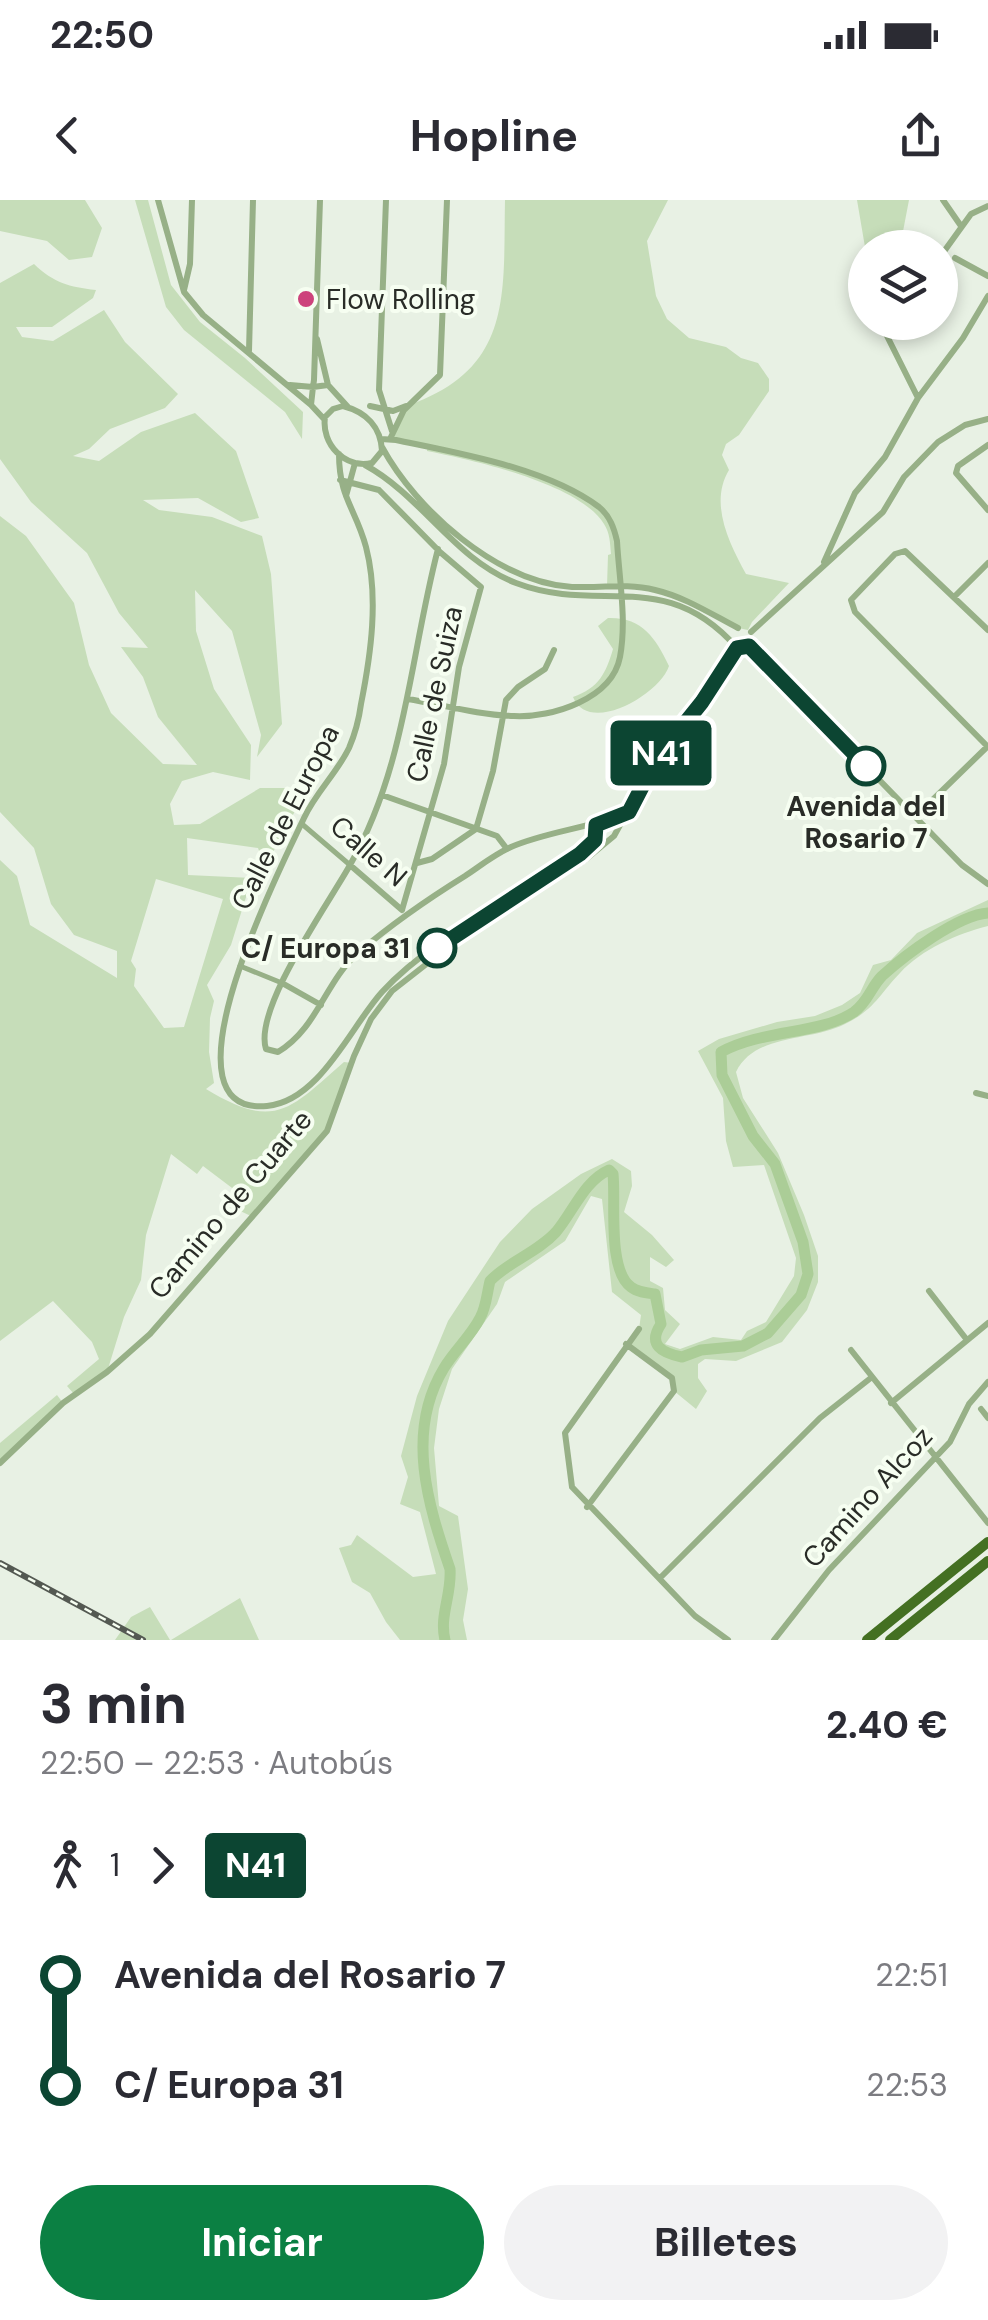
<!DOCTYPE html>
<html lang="es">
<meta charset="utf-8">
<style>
:root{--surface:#fff;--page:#f2f2f3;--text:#2b2b33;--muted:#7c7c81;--accent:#0b8043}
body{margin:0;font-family:"DM Sans",sans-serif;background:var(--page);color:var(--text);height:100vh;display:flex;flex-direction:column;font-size:38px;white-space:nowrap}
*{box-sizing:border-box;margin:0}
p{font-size:32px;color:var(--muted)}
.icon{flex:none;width:55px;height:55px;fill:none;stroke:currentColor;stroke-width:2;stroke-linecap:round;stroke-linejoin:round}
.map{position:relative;height:1440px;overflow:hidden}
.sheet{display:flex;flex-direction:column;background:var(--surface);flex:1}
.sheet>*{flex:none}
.badge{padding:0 20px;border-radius:8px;font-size:35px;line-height:65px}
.fabs{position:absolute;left:848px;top:30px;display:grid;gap:20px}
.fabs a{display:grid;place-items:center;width:110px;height:110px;border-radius:50%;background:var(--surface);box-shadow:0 5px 15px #0003;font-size:50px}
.map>.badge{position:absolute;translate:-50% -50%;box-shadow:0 0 0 5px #fff}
.legs{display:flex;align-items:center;gap:15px;height:110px;padding:0 40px;font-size:32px}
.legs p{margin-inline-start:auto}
.overview{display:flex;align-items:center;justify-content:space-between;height:170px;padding:0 40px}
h1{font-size:55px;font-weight:700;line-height:75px}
.primary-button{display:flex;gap:20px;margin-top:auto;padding:20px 40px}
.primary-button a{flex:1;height:115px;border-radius:60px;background:var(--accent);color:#fff;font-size:40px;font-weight:700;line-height:115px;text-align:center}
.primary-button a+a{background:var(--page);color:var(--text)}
ul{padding:0 40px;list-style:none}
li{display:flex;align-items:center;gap:35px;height:110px;font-size:38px}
li i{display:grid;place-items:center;width:15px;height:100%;margin:0 12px;background:currentColor}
li i::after{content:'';width:25px;height:25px;margin:-12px;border:8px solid;border-radius:50%;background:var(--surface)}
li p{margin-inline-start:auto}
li:first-child i{background:linear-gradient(#0000 50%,currentColor 0)}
li:last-child i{background:linear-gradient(currentColor 50%,#0000 0)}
.status{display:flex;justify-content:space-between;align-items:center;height:70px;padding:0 50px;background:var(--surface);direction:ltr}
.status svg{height:28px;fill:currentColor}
header{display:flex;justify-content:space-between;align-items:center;height:130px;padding:0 40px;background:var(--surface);font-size:45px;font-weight:700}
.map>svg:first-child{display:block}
</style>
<div class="status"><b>22:50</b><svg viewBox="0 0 49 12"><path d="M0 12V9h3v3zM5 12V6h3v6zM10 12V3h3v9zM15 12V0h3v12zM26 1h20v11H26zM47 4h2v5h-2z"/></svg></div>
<header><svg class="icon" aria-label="back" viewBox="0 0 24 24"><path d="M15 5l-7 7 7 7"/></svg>Hopline<svg class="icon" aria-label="share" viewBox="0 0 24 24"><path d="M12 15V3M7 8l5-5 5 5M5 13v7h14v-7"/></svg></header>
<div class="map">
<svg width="988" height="1440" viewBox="0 0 988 1440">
<rect width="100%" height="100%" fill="#e8f1e4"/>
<path fill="#c6ddb9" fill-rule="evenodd" d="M0,0h85l17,28 -10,29 -23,3 -22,-19 -47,-10z
M135,0h13l23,85 29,37 45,36 58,54 -1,27 -17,-27 -101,-82 -18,-23z
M505,0h163l-21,41 9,55 11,23 22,19 37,9 15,11 17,5 11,16v12l-30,44 -13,9 -4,11 7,15c-20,33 0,73 17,104l43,9 -37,39 -4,8 -10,-2 -80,-38 -51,-4 1,-31 3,-1c-1,-11 -1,-21 -7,-30 -25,-41 -132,-64 -177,-73v-4l-37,-8 19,-34c105,-37 94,-112 96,-205z
M857,0h52l-9,47h-35z
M34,64c20,19 35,23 62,26l-3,8 -41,29h-36l6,10 31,4 51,-31 21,32 53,52 -13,14 -55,21 -21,20 -16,7 26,5 42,-29 54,-19 41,38 23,67 -18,4 -43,-24 -55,2 16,10 53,7 50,19 9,38 11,150 -25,33 4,-22 -29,-104 -37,-41 1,41 18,58 37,56 -1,35 -37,-8 -31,9 -12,23 4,21 26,-1 60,-36h31l11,10 -37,69 -7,-19 -71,-10 1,37 64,3 -21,67 -24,40 7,16 -4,17 -1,34 5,31 -8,6c69,42 83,21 138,-27l8,1 -25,68 -74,86 -17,-8 8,-12 -41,-31 -6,8 -26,-20 -25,81 -5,45 -17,37 -17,55 -33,22 -7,-8 32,-27 -7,-17 -39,-41 -53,40v-481l17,16 13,49 87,53v-27l-43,-16 -23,-31 -17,-56 -34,-36v-296l26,20 48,67 15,62 22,48 52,51 34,1 -39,-48 -15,-40 -22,-30 27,1 -29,-35 -32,-60 -56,-51 -31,-43v-176zM156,679l67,20 -39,128 -20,1 -30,-42 2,-17 -5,-8z
M608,418c34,-1 47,19 61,48 -9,28 -80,70 -96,31 26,-9 33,-24 40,-48l-15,-23z
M988,700v26c-31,8 -66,23 -88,47 -21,22 -26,37 -55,51 -35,18 -90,9 -109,48l7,26 35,55 26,62 14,41v26l-11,28 -25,32 -46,19 -31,-2 -7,5v14l9,13 -11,18 -22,-18 -2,-13 -46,-34 13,-15 2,-14 -29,-23 -10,-93 -11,-3 -26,45 -60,41 -8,22 -45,65 -13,40 -5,39 5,58 19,10 10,73 -5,31 4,20h-67l-14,-18 -16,-29 -18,-11 -13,-34 12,-3 6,-10 56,42 23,-3 -16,-62 -20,-8 8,-27 -7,-21 16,-60 31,-75 52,-79 32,-33 49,-35 31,-15 19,12 1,15 -8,26 28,23 22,25 -8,7 -16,-10v24l13,7 2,22 15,14 -15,20 15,5 33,-12 28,3 6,-9 19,-9 28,-46 2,-18 -32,-93 -31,2 -7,-26 -3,-43 -25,-47 21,-12 58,-17 38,-6 27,-11 18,-12 13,-28 18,-5 26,-27z
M57,1195l6,8 -63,60v-20z
M240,1398l19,42h-88z
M150,1407l20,33h-55l16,-23z"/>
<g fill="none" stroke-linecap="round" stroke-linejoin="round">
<path stroke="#abcd97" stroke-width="11" d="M445,1440c-6,-24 7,-46 5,-71 -22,-64 -45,-137 -6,-201 10,-17 27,-32 36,-50 6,-10 7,-25 10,-37 19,-20 47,-28 66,-49 17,-20 28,-51 53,-62l4,4c3,26 -6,96 18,113 6,5 16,6 24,7l6,30c-14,21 1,29 21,33l19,-7 42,-4 25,-13 33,-38 7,-21 -5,-32 -28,-78 -22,-28 -31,-61 -1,-23c42,-23 99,-17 133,-40 14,-10 17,-25 28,-36 23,-21 76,-61 106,-63"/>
<path stroke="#97b087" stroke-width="5" d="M302,624l48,41
M240,766l42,17"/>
<path stroke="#97b087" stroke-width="6" d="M158,0l26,92 19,23 108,90
M386,0l-7,190 13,41
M943,0l18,26
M940,57l31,-43 17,-8
M955,58l33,18
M865,88v4
M184,90l6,-26 2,-64
M880,122l38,76
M317,139l11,46
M249,151l4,-151
M290,185l23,2 1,-7 6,-180
M343,206c23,6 38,21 39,45l-10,12c-27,6 -51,-19 -47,-46l8,-8z
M370,206l23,5 13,-5
M324,219l-13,-14 2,-18 15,-2 20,22
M381,239l15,1c62,13 151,28 203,67 11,9 15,21 18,34 2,37 10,79 3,116 -8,42 -68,61 -106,59 -35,-1 -71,-11 -106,-17
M390,239l14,-29 36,-35 7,-175
M988,245l-30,21 -2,7 32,37
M382,247c34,63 115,135 190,140 28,1 55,-4 83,3 30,7 56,24 83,38
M339,254c0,44 17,55 27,93 13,50 5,107 -5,157 -2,15 -6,30 -12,44 -12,25 -33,44 -45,70 -17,37 -153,299 -37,288 53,-5 84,-80 115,-114 54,-59 135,-90 198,-137l15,-15 1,-15
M365,265c57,31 89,94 151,118 84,32 149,-17 221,65
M340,280l39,10 61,62 41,35 -22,80 -15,97 -42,146
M346,296l9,-33
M438,349c-28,107 -32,218 -88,316 -21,38 -97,144 -84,184l12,3c40,-24 47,-71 81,-100 34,-29 69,-53 106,-76 15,-10 30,-22 46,-29 37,-16 80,-19 118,-35
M824,362l31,-69 30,-36 33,-59 45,-60 25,-42
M954,397l34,-34
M988,430l-83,-79 -10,3 -44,46 4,12 133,135
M751,432l132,-120 21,-35 34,-35 27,-17 23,-6
M749,446l213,219 26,19
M382,595l115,41 10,13
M916,616l72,-70
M417,663l15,-4 44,-30 17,-58 13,-71 12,-13 27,-18 9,-19
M350,665l52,45
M282,783l39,22
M976,893l12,3
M929,1091l38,49
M639,1129l-74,104 7,54 123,129 33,24
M851,1150l137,173
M891,1203l97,-80
M981,1209l7,9
M0,1263l63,-60 44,-31 43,-38 177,-203 27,-75 17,-37 21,-28 55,-43 138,-88 29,-24 43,-78 45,-56 35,-54
M587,1307l87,-116 -2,-13 -46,-34
M660,1378l160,-160 52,-41
M774,1440l55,-70 121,-128 19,-38 19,-22"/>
<path stroke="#447022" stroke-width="10" d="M867,1440l121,-98
M890,1440l98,-79"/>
<defs>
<path id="rail" d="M0,1363l143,77"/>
</defs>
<use href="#rail" stroke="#545952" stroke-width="6"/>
<use href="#rail" stroke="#f6fef1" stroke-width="2.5" stroke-dasharray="8" stroke-linecap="butt"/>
</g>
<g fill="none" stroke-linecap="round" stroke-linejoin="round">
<defs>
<path id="line-1" d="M437,748l143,-94 15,-14 1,-15 33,-13 28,-54 45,-56 35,-54 12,-2 117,120"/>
</defs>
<use href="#line-1" stroke="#fff" stroke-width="22"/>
<use href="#line-1" stroke="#0c4532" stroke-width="15"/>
</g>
<circle fill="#cd437c" stroke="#f6fef1" stroke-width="4" cx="306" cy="99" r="10"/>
<g fill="#fff" stroke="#0c4532" stroke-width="5">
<circle cx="866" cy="566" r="18"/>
<circle cx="437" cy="748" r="18"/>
</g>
<g text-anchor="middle" stroke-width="8" stroke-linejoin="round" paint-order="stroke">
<g font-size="28" fill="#292c27" stroke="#f6fef1" text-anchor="start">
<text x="326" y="109">Flow Rolling</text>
</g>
<g font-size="28" fill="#292c27" stroke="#f6fef1">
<text transform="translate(434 494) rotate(-78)" y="10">Calle de Suiza</text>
<text transform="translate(285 617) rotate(-63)" y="10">Calle de Europa</text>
<text transform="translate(369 651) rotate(41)" y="10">Calle N</text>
<text transform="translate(230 1004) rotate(-50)" y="10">Camino de Cuarte</text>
<text transform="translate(867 1297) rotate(-48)" y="10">Camino Alcoz</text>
</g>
<g font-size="28" font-weight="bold" fill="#292c27" stroke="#f6fef1">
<text x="866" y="616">Avenida del<tspan x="866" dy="32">Rosario 7</tspan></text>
<text x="410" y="758" text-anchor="end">C/ Europa 31</text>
</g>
</g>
</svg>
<div class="fabs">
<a><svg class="icon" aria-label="layers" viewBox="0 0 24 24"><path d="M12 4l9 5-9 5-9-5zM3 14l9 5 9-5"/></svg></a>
</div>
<b class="badge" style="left:661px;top:553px;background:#0c4532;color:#fff">N41</b>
</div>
<section class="sheet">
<div class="overview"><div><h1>3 min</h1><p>22:50 – 22:53 · Autobús</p></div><b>2.40 €</b></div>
<div class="legs"><svg class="icon" aria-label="walk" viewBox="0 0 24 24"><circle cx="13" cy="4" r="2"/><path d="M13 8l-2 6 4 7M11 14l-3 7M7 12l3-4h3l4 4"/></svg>1<svg class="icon" aria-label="forward" viewBox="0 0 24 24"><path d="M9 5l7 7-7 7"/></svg><b class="badge" style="background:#0c4532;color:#fff">N41</b></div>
<ul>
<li><i style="color:#0c4532"></i><b>Avenida del Rosario 7</b><p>22:51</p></li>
<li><i style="color:#0c4532"></i><b>C/ Europa 31</b><p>22:53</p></li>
</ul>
<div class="primary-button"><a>Iniciar</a><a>Billetes</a></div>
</section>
